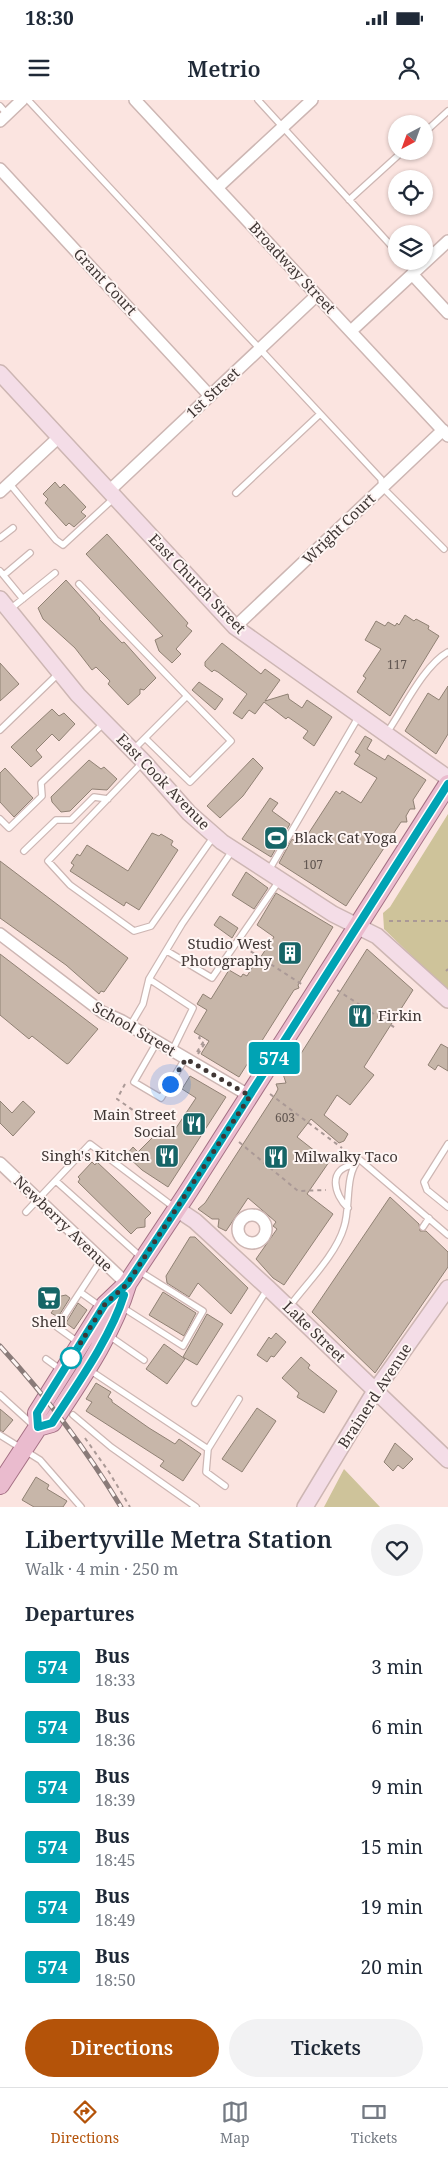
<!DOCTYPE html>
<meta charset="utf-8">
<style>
:root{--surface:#fff;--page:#f2f2f3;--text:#1f2937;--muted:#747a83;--line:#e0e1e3;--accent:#b45309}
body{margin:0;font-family:"Noto Serif",serif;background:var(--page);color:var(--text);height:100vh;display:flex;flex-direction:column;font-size:19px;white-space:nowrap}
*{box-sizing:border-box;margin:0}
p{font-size:16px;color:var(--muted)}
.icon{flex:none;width:28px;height:28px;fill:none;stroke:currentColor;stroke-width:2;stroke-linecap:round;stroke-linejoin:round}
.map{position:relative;height:1407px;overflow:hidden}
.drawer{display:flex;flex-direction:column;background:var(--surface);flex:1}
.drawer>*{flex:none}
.badge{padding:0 10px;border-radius:4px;font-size:18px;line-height:32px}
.needle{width:32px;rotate:221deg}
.controls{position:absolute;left:388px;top:15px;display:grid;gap:10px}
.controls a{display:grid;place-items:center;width:45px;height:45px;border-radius:50%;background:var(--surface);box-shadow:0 1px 4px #0004;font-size:25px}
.you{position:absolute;width:25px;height:25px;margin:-12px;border:4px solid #fff;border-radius:50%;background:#1a73e8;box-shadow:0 0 0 8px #1a73e833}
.map>.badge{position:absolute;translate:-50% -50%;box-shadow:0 0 0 2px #fff}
h2{padding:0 25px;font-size:19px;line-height:45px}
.round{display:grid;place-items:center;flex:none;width:52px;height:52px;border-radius:26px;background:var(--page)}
.summary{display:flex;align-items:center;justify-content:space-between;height:85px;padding:0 25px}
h1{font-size:24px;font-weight:600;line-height:38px}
.action{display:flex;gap:10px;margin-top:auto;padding:10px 25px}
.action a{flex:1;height:58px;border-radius:30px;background:var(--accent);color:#fff;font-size:20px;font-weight:600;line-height:58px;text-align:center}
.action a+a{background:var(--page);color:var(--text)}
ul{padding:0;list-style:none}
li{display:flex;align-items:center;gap:15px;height:60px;padding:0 25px}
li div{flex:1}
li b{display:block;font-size:19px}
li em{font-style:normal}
li .badge{min-width:55px;font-weight:700;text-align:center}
.status{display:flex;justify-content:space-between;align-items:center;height:35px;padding:0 25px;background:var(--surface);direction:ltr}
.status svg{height:14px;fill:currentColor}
header{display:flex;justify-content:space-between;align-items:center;height:65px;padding:0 25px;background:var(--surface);font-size:22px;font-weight:600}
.tab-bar{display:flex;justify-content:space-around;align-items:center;height:70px;border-top:1px solid var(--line);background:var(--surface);font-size:14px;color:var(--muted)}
.tab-bar a{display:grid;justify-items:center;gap:2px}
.tab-bar .active{color:var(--accent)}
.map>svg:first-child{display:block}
</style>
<div class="status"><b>18:30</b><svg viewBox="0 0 49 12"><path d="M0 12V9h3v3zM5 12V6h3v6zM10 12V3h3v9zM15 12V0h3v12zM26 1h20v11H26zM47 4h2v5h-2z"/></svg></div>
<header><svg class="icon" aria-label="menu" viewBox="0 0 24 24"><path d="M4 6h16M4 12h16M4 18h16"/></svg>Metrio<svg class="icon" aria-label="person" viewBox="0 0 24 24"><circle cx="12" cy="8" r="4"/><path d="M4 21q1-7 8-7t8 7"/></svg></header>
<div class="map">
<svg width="448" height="1407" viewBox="0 0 448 1407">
<rect width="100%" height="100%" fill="#fbe4e0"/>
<path fill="#cec39a" d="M448,714v177l-64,-62 -1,-16 7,-6z
M344,1369l36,38h-56z"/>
<path fill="#c7b6a9" stroke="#908174" d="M55,382l5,6 4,-4 22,23 -5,5 5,4 -12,11 -5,-4 -3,3 -21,-23 3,-4 -5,-5z
M107,434l81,89 -2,3 6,5 -16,18 5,5 -9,9 -13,-12 -4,-11 8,-4 -77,-82z
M66,480l34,38 -1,1 23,24 2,-1 32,36 -12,12 -4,-1v5l-12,11 -20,-21 2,-3 -14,-14 -4,3 -17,-22 -32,-29 -5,-11z
M405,515l9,6 2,-2 13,7 -1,3 11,7 -49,80 -33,-24 9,-14 -3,-2 18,-27 -16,-9 11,-19 9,5 3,-4 7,4 2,-3 2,2z
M222,543l39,31 4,-5 15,11 -15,21 23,-7 1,5 13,9 5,-8 25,17 -18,29 -11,-8 5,-7 -20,-14 -2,2 -22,-17 -9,12 -6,-4 -7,9 -9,-6 14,-19 -29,-22 -4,-2 -2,2 -7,-6v-4z
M0,563l19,21 -19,17z
M199,582l24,17 -8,11 -23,-20z
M448,586v48l-12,20 -31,-23 23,-38 11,7z
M52,609l7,7 5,-3 11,11 -16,17 -7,-7 -16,16 6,7 -11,10 -20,-20z
M365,636l7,4 -5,9 18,11 3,-5 38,25 -13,20 2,9h-5l-4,7 1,6h-6l-55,84 -67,-43 13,-24 9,6 35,-54 4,3 2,-3 19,12 16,-25 -23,-14 6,-9 -5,-3z
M253,658l10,10 -20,28 -23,22 -13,-12z
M89,660l12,9 3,-2 13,12 -10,11 -15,-1 -22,22 -9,1 -9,-10 -1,-5z
M5,668l28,30 -19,19 -14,-15v-29z
M270,698l8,5 -6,8 18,13 -19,33 -29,-18z
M152,733l7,3 2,-2 12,7 -2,4 7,5 -39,60 -13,-8 -2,4 -54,-35 4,-6 -3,-2 6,-9 3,2 7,-11 41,26z
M0,761l128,97 -24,34 -3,-1 -2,3 -33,-29 -66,-47z
M246,772l22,16 -14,21 -22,-14z
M276,793l57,34 -35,58 1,3 -5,2 -55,87 -38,-23 8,-13 -15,-9 13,-22 -10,-6 6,-10 8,5 18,-29 12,7 2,-3 4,2 10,-16 1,1 16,-24 -17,-12z
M220,816l18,12 -6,10 -18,-13z
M367,849l46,41 -49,77 10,8 -24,30 -13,-10 -13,20 24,19 -4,7 -5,2 -28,-24 -14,18 32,25 -22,32 26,20 -49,71 -11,-7 -17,-19 21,-30 -4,-3 3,-4 -28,-24 -22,33 -8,-4 1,-8h-7l-14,-10 7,-6 71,-110 2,-4 -2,-5 10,-1 -3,-9 11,-1 -4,-9 5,-1z
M0,854l98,75 -29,34 -2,1 -35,-28 -3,3 -29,-24z
M441,944l7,4v23l-10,-6 -3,5 -7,-5z
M190,976l36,21 -58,90 -26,-17 -16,-15 7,-8 5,5 16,-16 3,1 5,-9 5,3h7l22,-33 -14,-9z
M0,1001l12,12 11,-12 12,11 -22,24 -13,-13z
M92,1062l3,3 2,-3 54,51 -6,6v8l-8,1 -6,6 -53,-52 2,-3 -2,-2z
M390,1097l29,27 1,7h6l22,21v15l-73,106 -63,-61z
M190,1137h5l53,51 -17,26 -33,-31 -9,14 -22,-14 -1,-7z
M49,1188l12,8 5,-1 4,3 -12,19 -7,-4 3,-4 -13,-8z
M163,1192l33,21 -12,23 -35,-21z
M78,1203l9,7 -13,19 -8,-6z
M207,1214l16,10 -26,41 -14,-8z
M276,1233l10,9 -12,15 -3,-1 -4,6 -10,-7 12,-18 2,2z
M164,1244l21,15 -18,25 -21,-15z
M301,1257l9,8 -2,3 29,23 -13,22 -27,-16 2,-4 -17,-15z
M96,1283l15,9 -3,5 4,3v2l37,26 26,16 4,-5 22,15 -18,27 -23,-15 4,-5 -78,-50 6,-9 -6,-3z
M257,1308l19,13 -34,51 -20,-13z
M0,1309l13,11 -10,12 -3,-2z
M395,1343l18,16 -10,10 -5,-4 -5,6 -9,-9z
M36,1377l13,8 -2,4 20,12 -4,6h-29l-12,-7z"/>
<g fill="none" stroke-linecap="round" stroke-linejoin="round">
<defs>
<path id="lane" d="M28,0l353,379 1,8 62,62
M258,0l138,151
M0,6l7,8
M424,33l24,-22
M349,100l54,-49
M406,161l9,10
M9,383l47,57 7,5 50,-46
M236,393l84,-79
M0,438l13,-10
M0,471l23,28
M4,475l26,-22
M79,484l108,112 -54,54
M9,510l46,-37
M0,630l58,-56
M386,634c17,-24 37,-68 62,-82
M145,638l45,44 41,-41 -44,-45
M142,663l-94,98 22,24 64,46 17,-5 63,-90
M0,719l9,9 33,-32 -1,-13 62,-59
M24,751l32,-31h15l23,-23 14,2
M269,770l90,-154
M167,851l45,27 67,-97
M149,879l44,29 -21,43
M130,926l13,-22 6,-25 33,-55 50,-73
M157,942l-23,40 27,16 24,-39
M448,1044l-24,38 3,8 21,17
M56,1081l86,77
M348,1108c-14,-13 -21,-40 6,-43
M26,1112l64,-68 85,64
M423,1127l6,-9
M80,1192l21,15
M122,1207l61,39 20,-35 -64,-40
M289,1207c17,-23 47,-52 55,-80 7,-21 0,-51 15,-68l89,76
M108,1235l36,25
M75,1240l-18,-13 44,-67
M46,1259l11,8
M88,1269l120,80 -2,23 19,14
M0,1295l33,30
M195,1303l73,-115
M73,1315l38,32 85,60
M0,1335l40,25 41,47
M208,1349l31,-50"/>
<path id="street" d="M135,0l313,336
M0,21l22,-21
M0,69l210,227
M217,88l95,-88
M412,174l36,39
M351,231l97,-90
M109,391l208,-196
M0,392l59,-55
M235,527l208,-197
M0,834l102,78 20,9 128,75
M0,1063l127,121
M238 1129a14 14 0 1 1 28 0a14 14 0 1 1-28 0Z"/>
<path id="secondary" d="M0,273l235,254 213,151
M0,499l78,96 66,67 45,51 33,29 111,72 44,22 71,64
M177,1109l18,12 73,67 180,172
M305,1407l70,-116 73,-103"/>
<path id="primary" d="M38,1327l14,-4c28,-43 60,-88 75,-138
M0,1385l38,-58 -1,-14 68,-108 22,-21 59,-89 262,-411"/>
</defs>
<use href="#lane" stroke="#cdb6b3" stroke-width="8"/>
<use href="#street" stroke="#cdb6b3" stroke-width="14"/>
<use href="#secondary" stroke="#cdb6b3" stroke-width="18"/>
<use href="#primary" stroke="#a57084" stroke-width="20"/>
<path stroke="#aa9996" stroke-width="2" stroke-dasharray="4 4" stroke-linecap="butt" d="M389,821h59
M244,847l59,38
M446,871l2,-2
M337,890l60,39
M200,936l-1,2 5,3
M197,952l8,-13
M198,954l9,-14
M125,984l-8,15 23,16
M270,994l72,54
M239,1042l59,49 28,-1
M85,1338l24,34 21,35"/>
<use href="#lane" stroke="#fff" stroke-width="5.5"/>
<use href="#street" stroke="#fff" stroke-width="11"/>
<use href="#secondary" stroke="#f4dde7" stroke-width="15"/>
<use href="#primary" stroke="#eabbce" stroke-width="18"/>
<defs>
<path id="rail" d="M0,1246c46,50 86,103 121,161"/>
</defs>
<use href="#rail" stroke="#8a7b79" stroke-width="5"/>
<use href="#rail" stroke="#fef5f3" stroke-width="3" stroke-dasharray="9" stroke-linecap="butt"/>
</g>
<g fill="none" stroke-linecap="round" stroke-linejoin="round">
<defs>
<path id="line" d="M124,1195c-13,42 -48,91 -72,128l-14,4 -1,-14 68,-109 22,-20 59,-89 262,-411"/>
</defs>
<use href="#line" stroke="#fff" stroke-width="11"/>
<use href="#line" stroke="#00a3b4" stroke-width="8"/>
<path stroke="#403735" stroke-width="5" stroke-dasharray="0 9" d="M71,1258l34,-54 22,-20 123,-188 -64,-37 -16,25"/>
</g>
<defs>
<symbol id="stadium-square" viewBox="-11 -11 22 22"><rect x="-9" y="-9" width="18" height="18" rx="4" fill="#166567" stroke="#fef5f3"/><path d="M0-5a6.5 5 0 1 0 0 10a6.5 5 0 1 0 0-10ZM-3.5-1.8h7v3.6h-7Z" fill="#fff"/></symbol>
<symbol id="building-square" viewBox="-11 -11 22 22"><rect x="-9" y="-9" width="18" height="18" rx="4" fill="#166567" stroke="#fef5f3"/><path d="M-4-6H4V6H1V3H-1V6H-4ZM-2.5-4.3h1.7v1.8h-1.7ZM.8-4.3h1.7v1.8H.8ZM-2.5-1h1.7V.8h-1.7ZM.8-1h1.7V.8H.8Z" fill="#fff"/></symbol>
<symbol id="restaurant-square" viewBox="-11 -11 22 22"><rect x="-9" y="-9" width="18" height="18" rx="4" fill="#166567" stroke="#fef5f3"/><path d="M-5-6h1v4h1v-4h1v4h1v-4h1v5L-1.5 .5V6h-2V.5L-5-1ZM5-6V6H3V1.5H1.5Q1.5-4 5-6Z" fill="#fff"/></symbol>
<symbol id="supermarket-square" viewBox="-11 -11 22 22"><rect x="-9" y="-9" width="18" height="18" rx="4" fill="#166567" stroke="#fef5f3"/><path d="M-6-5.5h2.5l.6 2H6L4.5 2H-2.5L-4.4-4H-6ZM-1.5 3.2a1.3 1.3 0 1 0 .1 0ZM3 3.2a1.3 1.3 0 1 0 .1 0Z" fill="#fff"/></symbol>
</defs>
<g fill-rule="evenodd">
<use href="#stadium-square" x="262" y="724" width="28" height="28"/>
<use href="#building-square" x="276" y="839" width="28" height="28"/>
<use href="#restaurant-square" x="346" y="902" width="28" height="28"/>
<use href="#restaurant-square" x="180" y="1010" width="28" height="28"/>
<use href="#restaurant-square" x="153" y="1042" width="28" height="28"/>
<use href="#restaurant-square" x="262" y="1043" width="28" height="28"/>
<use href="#supermarket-square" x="35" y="1184" width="28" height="28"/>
</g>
<circle fill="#fff" stroke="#00a3b4" stroke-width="2.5" cx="71" cy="1258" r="10"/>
<g text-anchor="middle" stroke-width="4" stroke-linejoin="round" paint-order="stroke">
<g font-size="12" fill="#625752">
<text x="397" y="569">117</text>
<text x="313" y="769">107</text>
<text x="285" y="1022">603</text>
</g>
<g font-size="15" fill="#403735" stroke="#fef5f3">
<text transform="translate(292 168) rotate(47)" y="5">Broadway Street</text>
<text transform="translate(105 182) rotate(47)" y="5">Grant Court</text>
<text transform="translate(213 293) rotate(-43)" y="5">1st Street</text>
<text transform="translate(339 429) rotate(-44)" y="5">Wright Court</text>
<text transform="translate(197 484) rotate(46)" y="5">East Church Street</text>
<text transform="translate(163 682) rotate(46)" y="5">East Cook Avenue</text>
<text transform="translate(134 929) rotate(30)" y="5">School Street</text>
<text transform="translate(63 1124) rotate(44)" y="5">Newberry Avenue</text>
<text transform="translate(314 1232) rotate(44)" y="5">Lake Street</text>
<text transform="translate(375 1296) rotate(-57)" y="5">Brainerd Avenue</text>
</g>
<g font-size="15" fill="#403735" stroke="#fef5f3" text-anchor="start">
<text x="294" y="743">Black Cat Yoga</text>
<text x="272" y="849" text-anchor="end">Studio West<tspan x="272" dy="17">Photography</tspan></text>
<text x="378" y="921">Firkin</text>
<text x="176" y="1020" text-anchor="end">Main Street<tspan x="176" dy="17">Social</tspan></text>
<text x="150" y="1061" text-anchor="end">Singh's Kitchen</text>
<text x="294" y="1062">Milwalky Taco</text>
<text x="49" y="1227" text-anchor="middle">Shell</text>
</g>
</g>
</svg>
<div class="controls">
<a><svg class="needle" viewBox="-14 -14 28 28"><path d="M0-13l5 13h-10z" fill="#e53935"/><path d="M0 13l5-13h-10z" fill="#747a83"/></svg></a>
<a><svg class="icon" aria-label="locate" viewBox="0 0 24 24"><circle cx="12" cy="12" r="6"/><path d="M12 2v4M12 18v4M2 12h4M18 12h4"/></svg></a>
<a><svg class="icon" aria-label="layers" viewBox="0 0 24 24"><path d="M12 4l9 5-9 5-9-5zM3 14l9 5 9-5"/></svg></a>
</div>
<div class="you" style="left:170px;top:984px"></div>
<b class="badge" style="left:274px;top:958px;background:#00a3b4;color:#fff">574</b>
</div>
<section class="drawer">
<div class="summary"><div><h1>Libertyville Metra Station</h1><p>Walk · 4 min · 250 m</p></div><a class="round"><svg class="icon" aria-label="heart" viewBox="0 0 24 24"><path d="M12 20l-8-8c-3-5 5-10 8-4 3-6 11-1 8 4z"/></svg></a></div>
<h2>Departures</h2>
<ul>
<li><span class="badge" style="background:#00a3b4;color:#fff">574</span><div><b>Bus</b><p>18:33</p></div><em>3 min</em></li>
<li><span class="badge" style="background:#00a3b4;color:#fff">574</span><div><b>Bus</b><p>18:36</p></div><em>6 min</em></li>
<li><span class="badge" style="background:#00a3b4;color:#fff">574</span><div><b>Bus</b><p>18:39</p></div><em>9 min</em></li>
<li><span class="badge" style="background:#00a3b4;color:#fff">574</span><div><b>Bus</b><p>18:45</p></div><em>15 min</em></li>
<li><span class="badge" style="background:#00a3b4;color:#fff">574</span><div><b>Bus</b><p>18:49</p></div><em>19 min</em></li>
<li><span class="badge" style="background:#00a3b4;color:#fff">574</span><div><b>Bus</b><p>18:50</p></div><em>20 min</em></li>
</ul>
<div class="action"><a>Directions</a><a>Tickets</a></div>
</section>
<nav class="tab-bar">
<a class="active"><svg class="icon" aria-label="directions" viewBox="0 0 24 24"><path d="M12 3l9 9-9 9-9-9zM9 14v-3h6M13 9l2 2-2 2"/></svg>Directions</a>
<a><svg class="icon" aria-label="map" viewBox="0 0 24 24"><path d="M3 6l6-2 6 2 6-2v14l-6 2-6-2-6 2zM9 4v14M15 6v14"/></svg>Map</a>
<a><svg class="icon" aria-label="tickets" viewBox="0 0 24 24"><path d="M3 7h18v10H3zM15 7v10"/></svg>Tickets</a>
</nav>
